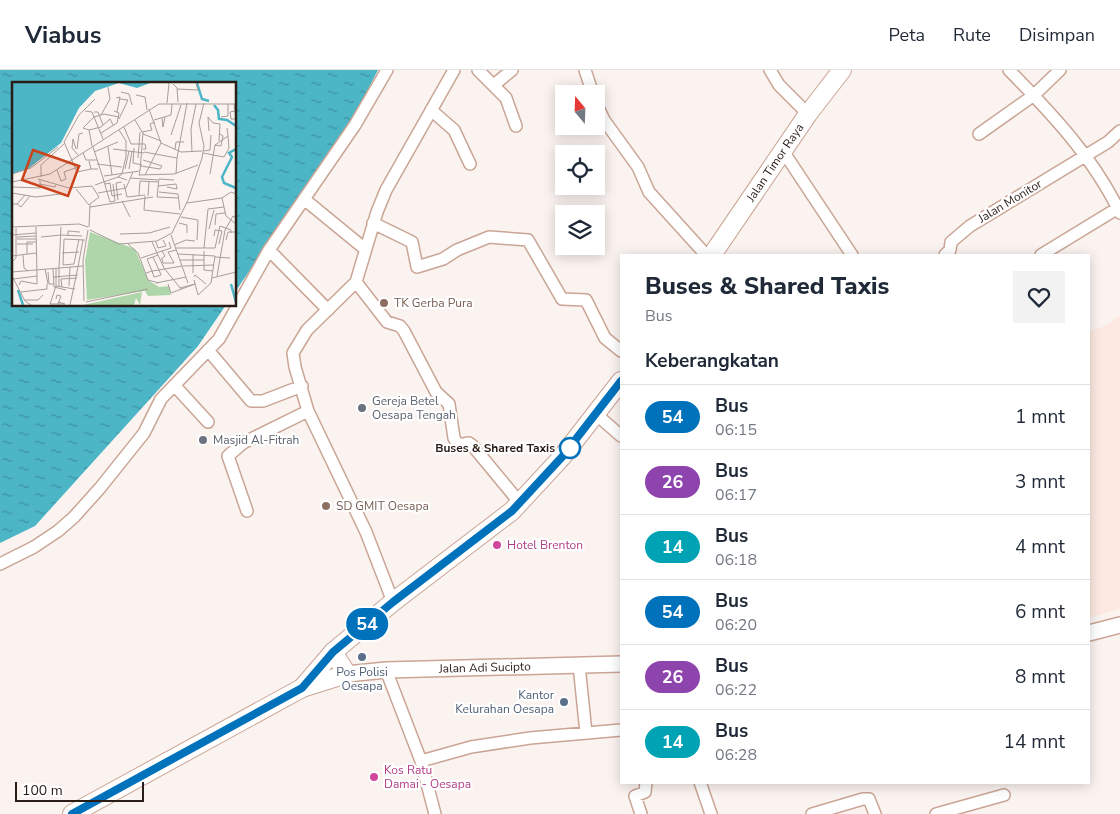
<!DOCTYPE html>
<html lang="id">
<style>
:root{--surface:#fff;--page:#f2f2f3;--text:#1f2937;--muted:#747a83;--line:#e0e1e3}
body{margin:0;font-family:"Nunito Sans",sans-serif;background:var(--page);color:var(--text);height:100vh;display:flex;flex-direction:column;font-size:19px;white-space:nowrap}
*{box-sizing:border-box;margin:0}
p{font-size:16px;color:var(--muted)}
.icon{flex:none;width:28px;height:28px;fill:none;stroke:currentColor;stroke-width:2;stroke-linecap:round;stroke-linejoin:round}
.map{position:relative;flex:1;overflow:hidden}
.panel{position:absolute;left:620px;top:184px;width:470px;height:530px;display:flex;flex-direction:column;background:var(--surface);border-radius:0px;box-shadow:0 2px 12px #0003}
.panel>*{flex:none}
.badge{padding:0 10px;border-radius:16px;font-size:18px;line-height:32px}
.needle{width:32px;rotate:341deg}
.tools{position:absolute;left:555px;top:15px;display:grid;gap:10px}
.tools a{display:grid;place-items:center;width:50px;height:50px;border-radius:0px;background:var(--surface);box-shadow:0 2px 12px #0003;font-size:25px}
.scale{position:absolute;left:15px;bottom:12px;width:129px;box-sizing:border-box;padding-left:5px;border:2px solid #2a1c16;border-top:0;font-size:14px;line-height:18px;white-space:nowrap;color:#2a1c16;-webkit-text-stroke:4px #fff;paint-order:stroke}
.map>.badge{position:absolute;translate:-50% -50%;box-shadow:0 0 0 2px #fff}
h2{padding:0 25px;font-size:19px;line-height:45px}
.round{display:grid;place-items:center;flex:none;width:52px;height:52px;border-radius:0px;background:var(--page)}
.summary{display:flex;align-items:center;justify-content:space-between;height:85px;padding:0 25px}
h1{font-size:24px;font-weight:800;line-height:38px}
ul{padding:0;list-style:none}
li{display:flex;align-items:center;gap:15px;height:65px;padding:0 25px;border-top:1px solid var(--line)}
li div{flex:1}
li b{display:block;font-size:19px}
li em{font-style:normal}
li .badge{min-width:55px;font-weight:700;text-align:center}
header{display:flex;align-items:center;gap:30px;box-sizing:border-box;height:70px;padding:0 25px;background:var(--surface);border-bottom:1px solid var(--line)}
header strong{font-size:24px}
nav{display:flex;gap:28px;margin-inline-start:auto;font-size:18px}
.map>svg:first-child{display:block}
</style>
<header>
<strong>Viabus</strong>
<nav><a>Peta</a><a>Rute</a><a>Disimpan</a></nav>
</header>
<div class="map">
<svg width="1120" height="744" viewBox="0 0 1120 744">
<defs>
<pattern id="water-ripples" width="26" height="14" patternUnits="userSpaceOnUse" patternTransform="scale(1.25)"><rect width="26" height="14" fill="#4cb5c6"/><path d="M2 4q2-2 4 0t4 0M15 11q2-2 4 0t4 0" fill="none" stroke="#3f92a0"/></pattern>
</defs>
<rect width="100%" height="100%" fill="#fbf3f0"/>
<path fill="#fde9e1" d="M1120,246v293l-31,9v-287l16,-5z"/>
<path fill="url(#water-ripples)" d="M0,0h378l-28,54 -115,168v-208h-221v221h212l-28,41 -163,180 -35,17z"/>
<g fill="none" stroke-linecap="round" stroke-linejoin="round">
<defs>
<path id="minor" d="M478,0l28,28 10,28
M585,0l8,24
M770,0l9,15 29,29
M1009,0c42,43 85,88 111,143
M495,14l17,-14
M596,33l8,17 34,47 11,25 57,63
M431,40l23,20 16,34
M979,64l55,-39 26,-25
M783,81l69,104
M304,129l61,50
M373,153l39,19 5,25 26,-8 14,-9 32,-13 39,3 34,59 24,1 19,38 16,13
M269,180l59,60
M945,185l5,-5 1,-8 19,-16 138,-84 12,-11
M1041,185l77,-47
M356,212l31,40 13,4 4,5 32,61 13,12 5,34 4,7 11,-2 3,2 48,58
M208,280l43,51h12l39,-15
M175,316l33,36
M597,345l24,21
M247,441l-19,-55 15,-13 65,-32
M0,494l34,-17 24,-16 16,-14 26,-29 44,-55 17,-34 58,-60 50,-89 86,-125 32,-55
M393,532l-27,-70 -58,-121 -13,-44 -2,-14 14,-23 49,-48 21,-70 9,-22 68,-120
M579,595l7,68
M386,600l35,91 14,53
M421,691l50,-14 59,-9 91,-8
M700,712l11,32
M641,744l-6,-18 10,-4 1,-10
M812,744l51,-15h6l6,15
M936,744l68,-19"/>
<g id="major">
<path d="M1089,563l31,-8"/>
<path id="s1" d="M347,604l39,-4 235,-6"/>
</g>
<g id="highway">
<path id="s2" d="M712,185l96,-141 34,-44"/>
<path d="M302,618l45,-14 -14,-22"/>
<path d="M72,744l230,-126 31,-36 60,-50 119,-91 50,-54 59,-76"/>
</g>
</defs>
<use href="#minor" stroke="#caa595" stroke-width="14"/>
<use href="#major" stroke="#caa595" stroke-width="18"/>
<use href="#highway" stroke="#caa595" stroke-width="20"/>
<use href="#minor" stroke="#fff" stroke-width="11"/>
<use href="#major" stroke="#fff" stroke-width="15"/>
<use href="#highway" stroke="#fff" stroke-width="18"/>
</g>
<g fill="none" stroke-linecap="round" stroke-linejoin="round">
<defs>
<path id="line" d="M72,744l230,-126 31,-36 60,-50 119,-91 50,-54 59,-76"/>
</defs>
<use href="#line" stroke="#fff" stroke-width="11"/>
<use href="#line" stroke="#0072bc" stroke-width="8"/>
</g>
<g fill="#8d6e63" stroke="#fff" stroke-width="2">
<circle cx="384" cy="233" r="5"/>
<circle cx="326" cy="436" r="5"/>
</g>
<g fill="#6b7280" stroke="#fff" stroke-width="2">
<circle cx="362" cy="338" r="5"/>
<circle cx="203" cy="370" r="5"/>
</g>
<circle fill="#fff" stroke="#0072bc" stroke-width="2.5" cx="570" cy="378" r="10"/>
<g fill="#d1479c" stroke="#fff" stroke-width="2">
<circle cx="497" cy="475" r="5"/>
<circle cx="374" cy="707" r="5"/>
</g>
<g fill="#5c6f8a" stroke="#fff" stroke-width="2">
<circle cx="362" cy="587" r="5"/>
<circle cx="564" cy="632" r="5"/>
</g>
<g text-anchor="middle" stroke-width="4.5" stroke-linejoin="round" paint-order="stroke">
<g font-size="12" fill="#2a1c16" stroke="#fff">
<text dy="4" stroke="none"><textPath href="#s2" startOffset="112">Jalan Timor Raya</textPath></text>
<text transform="translate(1010 131) rotate(-31)" y="4">Jalan Monitor</text>
<text dy="4" stroke="none"><textPath href="#s1" startOffset="138">Jalan Adi Sucipto</textPath></text>
</g>
<g font-size="12" fill="#785e54" stroke="#fff" text-anchor="start">
<text x="394" y="237">TK Gerba Pura</text>
<text x="336" y="440">SD GMIT Oesapa</text>
</g>
<g font-size="12" fill="#5b616d" stroke="#fff" text-anchor="start">
<text x="372" y="335">Gereja Betel<tspan x="372" dy="14">Oesapa Tengah</tspan></text>
<text x="213" y="374">Masjid Al-Fitrah</text>
</g>
<g font-size="12" font-weight="bold" fill="#2a1c16" stroke="#fff" text-anchor="end">
<text x="555" y="382">Buses &amp; Shared Taxis</text>
</g>
<g font-size="12" fill="#b23c85" stroke="#fff" text-anchor="start">
<text x="507" y="479">Hotel Brenton</text>
<text x="384" y="704">Kos Ratu<tspan x="384" dy="14">Damai - Oesapa</tspan></text>
</g>
<g font-size="12" fill="#4e5e75" stroke="#fff">
<text x="362" y="606">Pos Polisi<tspan x="362" dy="14">Oesapa</tspan></text>
<text x="554" y="629" text-anchor="end">Kantor<tspan x="554" dy="14">Kelurahan Oesapa</tspan></text>
</g>
</g>
<g transform="translate(12 12)">
<rect width="224" height="224" fill="#fbf3f0"/>
<path d="M78,150l45,17 13,31 11,7 10,-1 2,9 -23,1 -3,-5 -58,9 -2,-39zM130,210l-2,13 -4,-7 -2,7h-51z" fill="#afd6aa"/>
<path d="M0,1h138l-13,5 -18,-5 -24,8 -16,17 -18,35 -33,26 -16,5z" fill="#4cb5c6"/>
<path fill="none" stroke="#4cb5c6" stroke-width="2.5" d="M185,1l5,16 7,2M202,23l4,5 1,9 8,1 9,6M224,67l-7,4 3,4 -10,20 2,6 12,5M219,202l5,18M6,208l5,15"/>
<path fill="none" stroke="#a79d99" stroke-width="1" d="M161,2l4,4 1,14M165,7l21,1 -2,-7M109,10l8,2 3,11M124,13l9,2 2,13M104,16l4,-1 -3,15M155,21l2,-20M222,22l2,15M73,29l7,1 11,27M223,29l-5,1 1,7h4M82,30h4l5,13M89,33l9,-16 -2,-12M82,35l10,-3 15,3M209,35l7,-1v-12M150,36l1,9 2,-10M107,37l9,-19 -8,-1M123,38l7,12 10,-2 -2,-6 5,-2M142,38l17,-5 1,-11M112,45l7,17h14l1,5h-3M77,48l12,-3 9,-8 3,6M77,48l-6,-2 11,-11M77,48l3,16M107,48l7,11v15l-4,18 -4,3 9,3M197,49l-1,-14 5,6 7,1 -1,17M89,51l16,-10 2,-10 -5,-2M131,52l18,7M159,53l10,-30M149,61l20,9 21,-1M203,63l6,1 2,-10 -3,-2M81,65l10,31M96,65l4,28M122,66l-1,15 9,2M64,67l-3,-10 -1,9 6,7M65,67l2,-15 4,-1M101,67l31,4M163,67l1,-7h8M192,69l6,-1 1,-15M82,70l24,-10M132,70l33,6 10,-55M180,70l-1,-23 5,-25M71,71l3,7h11M191,71l21,4 5,-9 -1,-12M126,76l2,-26M77,79l2,8h7M85,82l25,3M129,84l19,3 2,-3 -19,-6M79,87l-14,3 -13,-30 15,-27 16,-16M113,87l4,-18M117,87l3,-18M45,88l4,11 5,-2 -2,-7 17,-6M128,90l-1,3 35,-1 24,-9M0,92l19,-6 27,-21M164,92l1,-16M198,92l5,-29 13,-9 -1,-8M133,93l16,-32 -12,-34M92,94l36,-5 3,-39M29,95v-12l24,-22M91,96l7,24 5,-1 -2,-17M118,96l28,2M26,97l31,9 23,-2 7,11 -9,7 -1,23M162,98l-15,-1 -2,18 22,1M0,100l38,-8 109,-70h77M28,102l15,3 1,-2M93,102l5,-1 2,13 10,-2M112,102l3,13 18,-2M83,103l23,-8M146,104l18,-2 1,5 -10,-2M0,105l28,1v-8M64,107l13,16M147,110l19,2 2,16M0,111l24,4 24,-3M86,111l28,-5 7,-16M127,113l1,-14 18,1M133,114l-1,14 36,4M136,114l1,-15M210,116l9,-6 5,2M106,118l-2,-17 6,-1M110,119l8,16M175,121l35,-5 4,18 10,8M0,122h5l8,-9M5,122l4,3 9,-11M78,125l63,-10M169,135l17,3M167,141l8,2v8M203,143l1,-11 9,-1M0,145l67,-3 9,3M197,147l5,-19M78,148l29,14 38,-3 15,-8 16,-33 14,-42 2,-12 -5,-23 5,-20M108,152l29,-1 21,-6M0,153l24,-2M49,153l21,1M159,153l17,48M56,154v-5l12,1M202,154l1,-6 7,1 -3,13M5,155l19,-1M29,155l20,-2M5,157h19M52,157l21,1M185,158l1,-20M214,158l2,-8h8M140,160l12,26 17,21M144,160l2,6 8,-2 -3,-6M5,162h16M116,162l10,9 10,27 11,3M162,163l12,-5 9,1M163,166h40l5,-22 11,4v3M192,166l4,-39 16,-2M150,169l9,-3 -2,-6M192,169v19l9,1M50,171l17,-1M15,172v-12h9M166,172l37,2 -4,27 -13,12 -4,-15M11,173l1,13 4,3M0,174l24,-3M141,175l-6,2 5,12 7,-1 -6,-13 5,-2M203,175l15,1M129,176l21,-7 3,5 -4,3M150,177l1,4h11l-6,-11 8,-2M168,178h24M0,180l4,-4v-30M51,183l11,-1 5,-25M51,183l1,-26M171,184l31,-1M66,185l5,-27M47,186l2,-41M47,186v18M33,187l3,15M41,187l1,18 12,3M44,187v17l-6,18h15l-7,-2M0,190l71,-6M36,190l1,12h5M134,191l6,-2 2,6 4,-1 3,-1 -2,-5 23,-4M181,191v-19M0,194l13,25 6,4M205,194l8,-46 8,-14 3,2M42,195l24,-2M182,195l1,-2 11,9M200,196l24,-6M1,197l24,-3 -1,-49M144,201l30,-6M156,202l3,9 24,-9 -15,4M7,203l2,-4 16,3v-8M44,204l19,3M57,204l1,-19M50,205l-1,-8 16,-1M9,210l26,-3v-5M44,217l1,-4 4,1 -3,8M13,218h13l5,-5M72,219l-1,-41 5,-30M74,220l62,-13M58,223l8,-38"/>
<path fill="#cb431a" fill-opacity="0.15" stroke="#cb431a" stroke-width="2.5" d="M21,68l46,16 -11,30 -46,-16z"/>
<rect width="224" height="224" fill="none" stroke="#2a1c16" stroke-width="2.5"/>
</g>
</svg>
<div class="tools">
<a><svg class="needle" viewBox="-14 -14 28 28"><path d="M0-13l5 13h-10z" fill="#e53935"/><path d="M0 13l5-13h-10z" fill="#747a83"/></svg></a>
<a><svg class="icon" aria-label="locate" viewBox="0 0 24 24"><circle cx="12" cy="12" r="6"/><path d="M12 2v4M12 18v4M2 12h4M18 12h4"/></svg></a>
<a><svg class="icon" aria-label="layers" viewBox="0 0 24 24"><path d="M12 4l9 5-9 5-9-5zM3 14l9 5 9-5"/></svg></a>
</div>
<div class="scale">100 m</div>
<b class="badge" style="left:367px;top:554px;background:#0072bc;color:#fff">54</b>
<section class="panel">
<div class="summary"><div><h1>Buses &amp; Shared Taxis</h1><p>Bus</p></div><a class="round"><svg class="icon" aria-label="heart" viewBox="0 0 24 24"><path d="M12 20l-8-8c-3-5 5-10 8-4 3-6 11-1 8 4z"/></svg></a></div>
<h2>Keberangkatan</h2>
<ul>
<li><span class="badge" style="background:#0072bc;color:#fff">54</span><div><b>Bus</b><p>06:15</p></div><em>1 mnt</em></li>
<li><span class="badge" style="background:#8e44ad;color:#fff">26</span><div><b>Bus</b><p>06:17</p></div><em>3 mnt</em></li>
<li><span class="badge" style="background:#00a3b4;color:#fff">14</span><div><b>Bus</b><p>06:18</p></div><em>4 mnt</em></li>
<li><span class="badge" style="background:#0072bc;color:#fff">54</span><div><b>Bus</b><p>06:20</p></div><em>6 mnt</em></li>
<li><span class="badge" style="background:#8e44ad;color:#fff">26</span><div><b>Bus</b><p>06:22</p></div><em>8 mnt</em></li>
<li><span class="badge" style="background:#00a3b4;color:#fff">14</span><div><b>Bus</b><p>06:28</p></div><em>14 mnt</em></li>
</ul>
</section>
</div>
